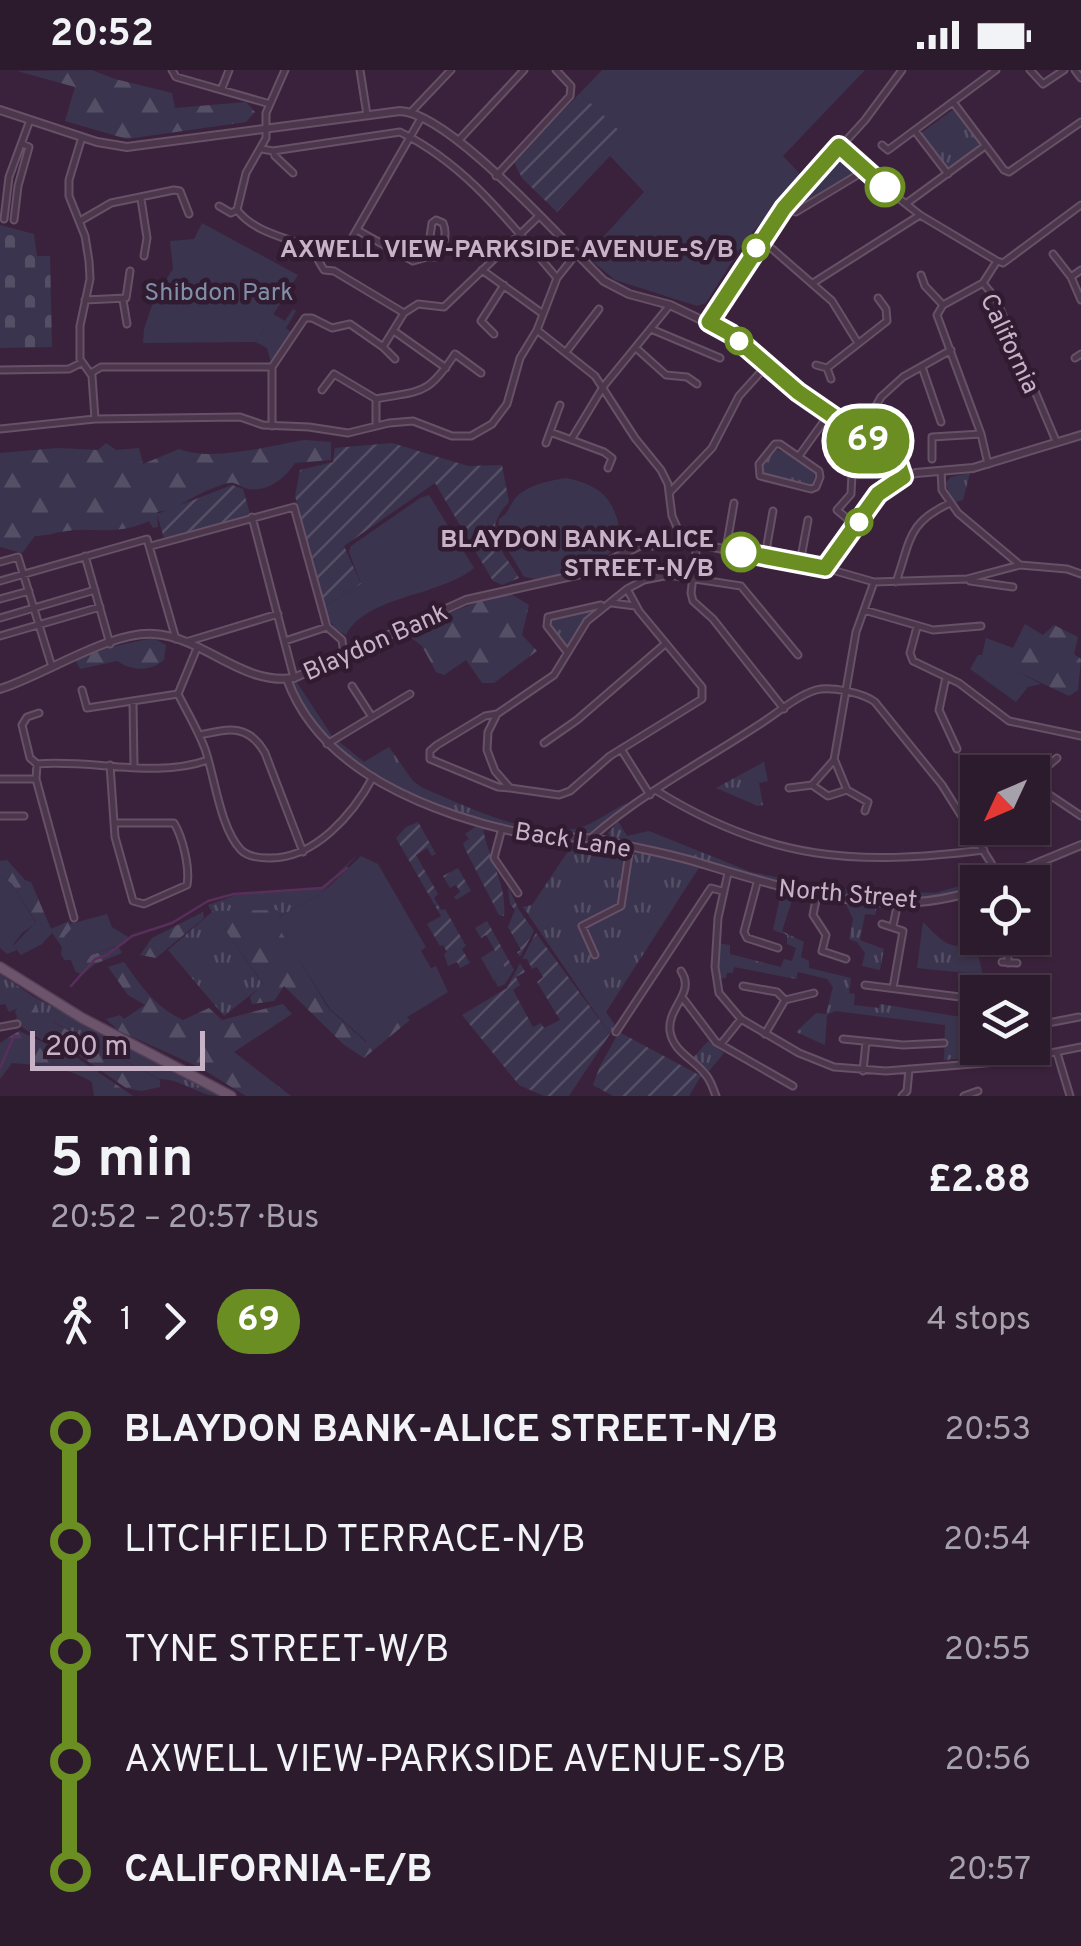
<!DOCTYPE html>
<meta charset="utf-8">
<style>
:root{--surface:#2c1a2d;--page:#382739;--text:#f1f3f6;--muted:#a6a1aa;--line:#483849}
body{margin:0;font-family:Overpass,sans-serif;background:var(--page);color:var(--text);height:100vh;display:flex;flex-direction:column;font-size:38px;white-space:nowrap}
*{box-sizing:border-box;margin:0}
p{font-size:32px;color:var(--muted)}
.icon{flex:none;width:55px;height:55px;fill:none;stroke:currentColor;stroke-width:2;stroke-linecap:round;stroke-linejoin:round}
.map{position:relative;height:1026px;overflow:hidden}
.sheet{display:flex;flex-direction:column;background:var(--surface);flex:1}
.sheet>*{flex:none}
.badge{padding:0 20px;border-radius:32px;font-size:35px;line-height:65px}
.needle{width:65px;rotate:226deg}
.buttons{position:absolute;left:960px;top:685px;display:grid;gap:20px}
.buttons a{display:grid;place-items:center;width:90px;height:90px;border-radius:0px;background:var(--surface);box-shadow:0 2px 8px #0004,0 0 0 2px var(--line);font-size:50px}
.scale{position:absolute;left:30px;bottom:25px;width:175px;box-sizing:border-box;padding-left:10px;border:5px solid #c7b2c8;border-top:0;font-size:28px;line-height:35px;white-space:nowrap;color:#c7b2c8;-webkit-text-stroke:8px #301b31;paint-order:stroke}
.map>.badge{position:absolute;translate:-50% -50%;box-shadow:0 0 0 5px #fff}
.legs{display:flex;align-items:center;gap:15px;height:110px;padding:0 50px;font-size:32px}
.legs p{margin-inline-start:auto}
.summary{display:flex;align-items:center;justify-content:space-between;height:170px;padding:0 50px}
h1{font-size:55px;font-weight:700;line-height:75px}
ul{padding:0 50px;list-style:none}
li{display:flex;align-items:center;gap:35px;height:110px;font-size:38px}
li i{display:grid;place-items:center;width:15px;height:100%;margin:0 12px;background:currentColor}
li i::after{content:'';width:25px;height:25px;margin:-12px;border:8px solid;border-radius:50%;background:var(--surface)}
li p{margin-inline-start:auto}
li:first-child i{background:linear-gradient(#0000 50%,currentColor 0)}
li:last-child i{background:linear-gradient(currentColor 50%,#0000 0)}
.status{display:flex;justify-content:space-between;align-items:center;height:70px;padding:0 50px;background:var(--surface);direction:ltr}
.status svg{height:28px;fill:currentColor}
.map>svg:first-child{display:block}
</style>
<div class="status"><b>20:52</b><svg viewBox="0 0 49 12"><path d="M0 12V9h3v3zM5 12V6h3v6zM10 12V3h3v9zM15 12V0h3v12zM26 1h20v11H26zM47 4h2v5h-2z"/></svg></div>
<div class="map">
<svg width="1081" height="1026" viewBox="0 0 1081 1026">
<defs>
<pattern id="grass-tufts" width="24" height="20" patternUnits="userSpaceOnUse" patternTransform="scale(2.5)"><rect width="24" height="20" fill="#3a344e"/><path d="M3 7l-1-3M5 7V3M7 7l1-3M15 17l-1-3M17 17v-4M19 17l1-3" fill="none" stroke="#554f66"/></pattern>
<pattern id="forest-firs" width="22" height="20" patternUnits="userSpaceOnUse" patternTransform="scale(2.5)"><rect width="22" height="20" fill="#3a344e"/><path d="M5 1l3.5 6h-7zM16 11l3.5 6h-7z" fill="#554f66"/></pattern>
<pattern id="cemetery-stones" width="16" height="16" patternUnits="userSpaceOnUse" patternTransform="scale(2.5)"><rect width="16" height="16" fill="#3a344e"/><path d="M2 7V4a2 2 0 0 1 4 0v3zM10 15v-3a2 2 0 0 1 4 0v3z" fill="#554f66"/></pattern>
<pattern id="garden-furrows" width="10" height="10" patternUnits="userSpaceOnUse" patternTransform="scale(2.5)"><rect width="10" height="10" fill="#3a344e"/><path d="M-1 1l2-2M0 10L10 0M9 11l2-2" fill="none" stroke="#554f66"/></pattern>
</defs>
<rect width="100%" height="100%" fill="#3b223c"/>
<path fill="url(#grass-tufts)" d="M954,39l26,36 -33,23 -26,-35z
M842,86l14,11 -3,8 -56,33 -5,-1 41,-48z
M293,239l3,2 -10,17 5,4 -20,31 -4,-15 -11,-6 17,-28 12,7z
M775,379l12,4 28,20 -2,10 -3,3 -47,-11 -2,-9z
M970,403l-7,27 -7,2 -6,-5 -4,-15 5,-5z
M607,534l-11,8 -29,40 -20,-26 1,-9z
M294,608l38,58 32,26 25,-15 24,34 10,7c43,18 110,52 156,40 17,-5 32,-18 48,-25l-3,9 -32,25 20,4 -4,-8 10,-12 9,15 22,-5 102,41 88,17 96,4 49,-14 8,-9 2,3 -3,9h-13l-1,7 -53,12h-46l-3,14 -10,-1 -5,26 24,9 -4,21 -18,-4 3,-13 -8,-11 -8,-3 4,-20 -10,-21 -42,-6 -9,8 -10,31 22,11 -3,15 8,4v7l42,10 -2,15 6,1 -1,11 25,3 1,-4 81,13 -1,33 41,1 -1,5 -56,4 1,-35 -110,-14 -8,4 -2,30 -29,-13 20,-19 10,1 7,-27 -6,-8 -29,-7 -2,7 -62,-12 -1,6h-6l-1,5 -9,1v-36l13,2v9l51,13 3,-8 8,2 4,-13 -9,-4v-9l-14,-5 6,-28 -5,-15 -72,-24 -96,149 10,14 -6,8 -87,-127 9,-2 45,-67c-86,-6 -184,-34 -250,-93 -18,-17 -29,-44 -40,-66z
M764,692l4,19 -9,2 4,22 -5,1 -42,-18z
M359,783l-37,40 -41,23 -4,-6 -64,2 50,73 -39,31 -56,-66 44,-38 -4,-7 28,-10 86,-7z
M977,848l-1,27 7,31 4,1 1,5 33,2 -1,8h-36l-1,-11 -6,-7 -60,-6 6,-46c12,11 26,31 43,21l-4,-19z
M0,904l34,23 185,99c-22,0 -35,-17 -60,-17l-105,-57 -5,22 -3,-1 -29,-19 -1,-8 3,6 9,-3 4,7 -9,-20 -14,6 -4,-8 -5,1z
M708,971l16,12 -15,18 -16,-13z"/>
<path fill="url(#forest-firs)" d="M92,0l23,9 57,14 3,15 71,-6 9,10 -9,10 -119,17 -62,-18 10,-34 -58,-16z
M304,370l27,2v18l-36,3c-11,16 -27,29 -47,26 -5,-1 -9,-5 -15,-6 -10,-2 -51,19 -57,26l-19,3 1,15 -5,1 -4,-7c-32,15 -52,6 -82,10 -11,1 -20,5 -32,5l-13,17 -22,-6v-94l57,-5 41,2 8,-7 10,7 23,-2 4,16 36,-15c33,13 90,-3 125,-9z
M511,524l18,11 -7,30 15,16 -43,32h-12l-16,-23 -22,15 -8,-3 -14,-26 -12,-9 -5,-9c37,-7 69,-30 106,-34z
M1025,554l18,11 11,-10 24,12 -4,17 7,5 -3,31 -9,6 -87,-41 4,-17 27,10z
M153,568l13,7 -2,15c-15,12 -32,11 -47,1l-37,8 -5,-10 36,-12z
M7,790l18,20 6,2 20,47 18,-8 16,42 6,-8 27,-9 4,7 -27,11 -13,11 -7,-4 -4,-11h-6l-4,-5 1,-8 -10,-14 -10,11 -21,11 -8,-9 23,-24 -24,-38 -12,-9v-14z
M277,840l4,6 -4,8 52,85 37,33 39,-26 5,4 -46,38 -21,-14 -59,-58 -10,15 -22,3 -2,-7 13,-13 -51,-73z
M203,842l1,6 -48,40 -16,-3 12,-17z
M124,892c17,24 31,45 59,58l26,-12 13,12 61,-16 9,10 -58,38 57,44h-45l-47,-29 -80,-36 -13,-12 14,-4 4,4 21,-14 -17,-10 -20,-28z
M31,927l6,15 -5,14 -6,-7 -2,3h-5l-4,-11z
M53,952l107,58v7l-19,4 -15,-3 -75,-52z
M19,961l28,13 7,-2 79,54h-39l-2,-14c-24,-15 -53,-17 -80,-19l-12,16v-36z"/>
<path fill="url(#cemetery-stones)" d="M0,155l34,9 3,22h13l2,91 -52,1z"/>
<path fill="#3a344e" d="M602,0h263l-82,86 19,20 -57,65 -39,62 -9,3 -82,-26 -29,-24 58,-64 -34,-36 16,-18 -46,-45z
M202,153l96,52 -42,67 -113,1 1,-14 11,-33 18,-27 -3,-28 24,-2z
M566,408c39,8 50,24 55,61 -12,26 -72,48 -98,37 -8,-18 -28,-38 -24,-57 10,-6 9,-11 15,-19 11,-15 35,-19 52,-22z
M429,425l45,73c-35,29 -107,27 -128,67 -14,-6 -17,-15 -21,-29l36,-22 -12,-32 2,-6 69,-48z
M978,585h8l55,29 -13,3 -12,15 -46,-33z
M361,786l17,8 48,83 -5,4 10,17 5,-2 12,26 -81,50 -37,-33 -54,-85 5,-8 41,-23z
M0,805l12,9 24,39 -14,10 -9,12 4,5 -10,4 -7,-6z
M107,844l5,13 16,10 -2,6 -35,12 -7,9 -20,-27 7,-8 -1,-5z
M495,879l13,23 -14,9 -13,-23z"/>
<path fill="url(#garden-furrows)" d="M580,23l47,45 -70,74 -35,-34 -8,-16z
M392,373l76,23 34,-1 7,37c-29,31 -8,45 10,76l-17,7 -9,-4 -58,-98 -91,63 17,38 -36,22 -30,-110 5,-26 33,-8 2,-14z
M232,415l11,4 8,28 -86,25 -8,-28z
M418,752l18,32 -4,2 -5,-8 -11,7 22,39 -4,4 7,12 4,-1 21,37 -4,3 8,14 -10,5 -3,-6 -9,4 -4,-12 3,-2 -4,-7 -3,1 -13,-22 14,-8 -45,-78 10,-11z
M475,757l8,2c6,32 24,54 21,87l-5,-1 -34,-66 -2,-6 6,-4 -4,-5z
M458,798l13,23 -15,9 -2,-3 6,-5 -4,-7 -6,3 -7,-12z
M508,817l11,23 15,21 -14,26 -3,-5 4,-2 -13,-23 7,-17 -5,-6z
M487,851l27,49 -9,14 -7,3 -3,-6 12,-10 -21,-36 -5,3 -6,-10z
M536,863l74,101 -41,62h-25l-25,-11 -57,-70 45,-27 13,-25 5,9 -9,5 4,8 -7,5 20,37 8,-4 3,5 16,-8 -23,-38 6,-5 -6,-10 -5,2 -5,-10h-5z
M619,962l82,44 -12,20h-76l-20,-11 7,-19z"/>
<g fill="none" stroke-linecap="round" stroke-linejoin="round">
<path stroke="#582f5b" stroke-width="2.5" d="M71,916l24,-27 12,-4 25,-19 40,-13 36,-22 26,-7 88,-6 25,-20
M0,998l14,-32h6"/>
<defs>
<path id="minor" d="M172,0l4,7 94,27
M285,0l-19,43v25l-20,35 -9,37c18,23 49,27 74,38l13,22 10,1 70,42 14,-9 26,3 95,-91
M360,0l7,45
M1030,0l13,14 21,-14
M1075,0l6,8
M222,18l7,-18
M953,32l51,68 5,2 72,-50
M412,41l39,-41
M915,61l33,43
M82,67l-13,43v16l16,40 4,25 1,18 -10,47v33l12,17 3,43
M458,71l66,-71
M882,75l6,5 108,-80
M839,76l25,25 56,44 77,46
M262,79l11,2 127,-19c67,33 110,91 157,146
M273,81l2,5 18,17
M496,106l74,-80 1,-10 -15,-16
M141,129l6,39 -3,18
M907,133l78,-57
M219,136l12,7 6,-3
M784,139l12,3 68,-41
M4,149l5,-42 21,-57
M14,150l4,-34 11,-39 -6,-3
M80,151l31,-18 63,-13 6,1 9,23
M357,160l56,31 14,-4 5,-34 4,-3 7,3c5,12 1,23 -6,34h-10
M762,170l70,61 26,42
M348,175l73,-127
M1053,184l18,23
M997,191l6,2 78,-58
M482,200l61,44
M1081,200l-10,7 10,23
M921,205l4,11 18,19
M813,213l107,-68
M983,213l13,16 60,142
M85,230l41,-2 4,-27
M123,230l4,24
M943,235l-6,10 44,119 7,30
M943,235l40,-22 14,-22
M709,252l75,-113 81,-89 37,-50
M651,259l69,29
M537,260l58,46 40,62 26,32 7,14 4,32 12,27
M394,261l52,37
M494,264l-13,-13 23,-36
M383,277l12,12
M636,278l30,27 21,2 10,7
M566,282l33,-43
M1075,288l6,-4
M816,295l11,3 60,-47 -1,-12 -8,-11
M922,297l19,55
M827,298l4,11
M0,300l69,-1 12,-6
M91,303l10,-6h171
M322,320l12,-16 42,25
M376,329c46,-9 51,-3 79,-45l26,19
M376,329v27
M272,356v-59l33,-49h7l20,10 18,-4 33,23 21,-34
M0,359l95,-10 145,-2 23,8 46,2 39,6 41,-10 24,-2 39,15h19l21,-12 15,-20 13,-46 17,-28 20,-52 19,-24
M550,362l10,-27
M860,364l21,-37 22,-20 48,-27
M571,370l32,-53 67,-82
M546,373l4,-11 54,20 8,6 -4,10
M775,374h5l39,27 1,6 -4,10 -5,2 -51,-13 -1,-12z
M799,386l30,-42
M932,389v-22l49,-3
M941,401l1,19 16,23 62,52 47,4 14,5
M670,422l42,-44 27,-52 28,-31
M252,447l42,161
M856,456l-19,-16 14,-16 1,-20 5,-1
M697,474l-6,49 2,8 20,18 71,90
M151,476l143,-39 33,120 15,13 2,15
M726,479l8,-46
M85,486l25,88
M765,486l8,-45
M0,492l18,-5 34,110
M800,493l8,-43
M825,498l49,14 93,-3 53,-14
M0,511l147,-42 29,100
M970,511l43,6
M896,512c15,-42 11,-59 54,-79
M627,519l12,22 63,76v12l-92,57 -40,35 -11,4 -49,-7 -15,-17 -8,-21 1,-18 9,-18 57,-39 33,-54 40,-32 17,-9 25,-5 72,11 57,69
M0,529l29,-8
M612,533l23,3
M864,540l69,20 48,-4
M0,548l95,-28
M917,557l-7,26 3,8 46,22 50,38 72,15
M0,566l100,-29
M285,571l42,-14
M186,572l92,-28
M197,578l-19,46c9,18 20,36 27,55 10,29 15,79 36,101 7,7 19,8 28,8 46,1 84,-44 104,-81
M567,582l-20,-26 1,-9 53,-12
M946,607l-7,33 18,39
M352,616l20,31
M82,620l5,18 91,-14
M133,632l1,64
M39,643l-12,4 -5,8 8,33 7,6c55,-5 118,15 171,-4
M497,644l-12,2 -48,29 -7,6v8l68,28 12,1
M199,665c29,-6 49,-12 66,18l38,99
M544,673l33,-23 88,-76
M327,674l83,-50
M621,679l29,46
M37,694l-1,15 38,139
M110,695l5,72 18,64 11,3 43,-19c3,-17 -4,-47 -13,-62h-60
M1010,699l6,3
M0,709h36
M1032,710l25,-22
M1032,713l49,33
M812,715l22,-25 22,-128 18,-50
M812,715l16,11 19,-6 -12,-29
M789,718l23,-3
M847,720l21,12 -3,9
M657,721c113,70 199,75 327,59
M0,746h24
M502,758l-8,30 24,35
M592,767c49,-43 110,-75 165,-111 18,-11 39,-30 59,-36 15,-4 47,3 59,12l67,83 61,97
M728,803l-10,45 -3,49 4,26 22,26 58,34 35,14 52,4 124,-10 71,-14
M757,813l-13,49 3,6 31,10
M817,825l-4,20 13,20 -4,16 24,8
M1032,832h11
M882,854l21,7 -10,57
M893,856l5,-24
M595,885l-13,-29 39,-20 9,-59
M1002,892l15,1
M1008,893v-25
M681,901c15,22 -14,36 -11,60 3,21 24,28 35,43 6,6 8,15 11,22
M865,915l103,13
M743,916l34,6 8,8
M682,927l34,45 77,44
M1032,956l47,-9
M0,957l17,-3
M616,962l95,-144 11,3
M765,964l20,-34 29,-7
M843,969l60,6 41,-2
M721,974l20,-25
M1057,983l13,43
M1007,991l2,-13
M863,1001l3,-29
M902,1026l5,-5 2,-22
M964,1026l14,-5"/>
<path id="tertiary" d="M0,40l97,32 30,5 273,-36c51,2 164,132 204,170l25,13 41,11 61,29 67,58 96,66 9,19
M287,609c17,47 53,80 95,104 44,25 100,43 150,52 25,4 51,0 76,6 31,8 64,13 95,23 83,25 189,58 275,25
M0,619c43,-13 109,-58 154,-55 50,3 88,52 140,44l172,-78 119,-27 54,-27 58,-2 128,24 47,-66 23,-22 21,-7 57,-5 108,-33
M992,812l89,-37"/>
<path id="primary" d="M0,897l82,51 149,78"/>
</defs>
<use href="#minor" stroke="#665167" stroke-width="9"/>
<use href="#tertiary" stroke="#665167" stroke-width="10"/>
<use href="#primary" stroke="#543f55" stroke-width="12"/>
<use href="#minor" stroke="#4b364c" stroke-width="5"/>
<use href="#tertiary" stroke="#4b364c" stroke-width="6"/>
<use href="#primary" stroke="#6b546c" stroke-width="9"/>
</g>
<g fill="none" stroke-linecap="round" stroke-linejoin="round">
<defs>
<path id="line-1" d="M741,482l84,16 53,-74 25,-17 -5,-15 -10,-8 -90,-62 -67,-58 -22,-12 75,-114 55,-62 46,41"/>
</defs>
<use href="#line-1" stroke="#fff" stroke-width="22"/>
<use href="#line-1" stroke="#6b8e23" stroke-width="15"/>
</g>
<g fill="#fff" stroke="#6b8e23" stroke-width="5">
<circle cx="885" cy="117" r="18"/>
<circle cx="756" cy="178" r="12"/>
<circle cx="739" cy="271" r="12"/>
<circle cx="859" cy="452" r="12"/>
<circle cx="741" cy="482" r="18"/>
</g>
<g text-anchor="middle" stroke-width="9" stroke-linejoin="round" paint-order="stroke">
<g font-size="25" font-weight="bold" fill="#c7b2c8" stroke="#301b31" text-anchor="end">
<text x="734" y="187">AXWELL VIEW-PARKSIDE AVENUE-S/B</text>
<text x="714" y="477">BLAYDON BANK-ALICE<tspan x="714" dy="29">STREET-N/B</tspan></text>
</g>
<g font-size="25" fill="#7f90a8" stroke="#301b31">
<text x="219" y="230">Shibdon Park</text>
</g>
<g font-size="25" fill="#c7b2c8" stroke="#301b31">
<text transform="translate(1011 273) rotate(65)" y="9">California</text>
<text transform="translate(375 571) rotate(-24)" y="9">Blaydon Bank</text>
<text transform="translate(573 769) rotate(9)" y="9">Back Lane</text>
<text transform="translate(848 823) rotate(5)" y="9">North Street</text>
</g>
</g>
</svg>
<div class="buttons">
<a><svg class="needle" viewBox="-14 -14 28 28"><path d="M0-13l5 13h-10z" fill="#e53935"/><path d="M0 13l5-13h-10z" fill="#a6a1aa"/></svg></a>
<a><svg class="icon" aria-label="locate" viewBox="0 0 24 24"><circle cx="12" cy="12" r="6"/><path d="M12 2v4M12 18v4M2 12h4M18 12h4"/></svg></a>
<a><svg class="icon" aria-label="layers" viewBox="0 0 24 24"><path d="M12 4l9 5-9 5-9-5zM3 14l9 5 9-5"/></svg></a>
</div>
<div class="scale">200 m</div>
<b class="badge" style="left:868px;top:371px;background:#6b8e23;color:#fff">69</b>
</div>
<section class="sheet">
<div class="summary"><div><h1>5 min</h1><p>20:52 – 20:57 · Bus</p></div><b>£2.88</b></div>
<div class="legs"><svg class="icon" aria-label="walk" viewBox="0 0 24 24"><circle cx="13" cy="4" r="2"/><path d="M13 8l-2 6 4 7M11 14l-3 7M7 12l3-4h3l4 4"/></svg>1<svg class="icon" aria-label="forward" viewBox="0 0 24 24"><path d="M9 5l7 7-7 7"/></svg><b class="badge" style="background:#6b8e23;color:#fff">69</b><p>4 stops</p></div>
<ul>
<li><i style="color:#6b8e23"></i><b>BLAYDON BANK-ALICE STREET-N/B</b><p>20:53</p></li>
<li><i style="color:#6b8e23"></i><span>LITCHFIELD TERRACE-N/B</span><p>20:54</p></li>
<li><i style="color:#6b8e23"></i><span>TYNE STREET-W/B</span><p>20:55</p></li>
<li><i style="color:#6b8e23"></i><span>AXWELL VIEW-PARKSIDE AVENUE-S/B</span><p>20:56</p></li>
<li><i style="color:#6b8e23"></i><b>CALIFORNIA-E/B</b><p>20:57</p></li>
</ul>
</section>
